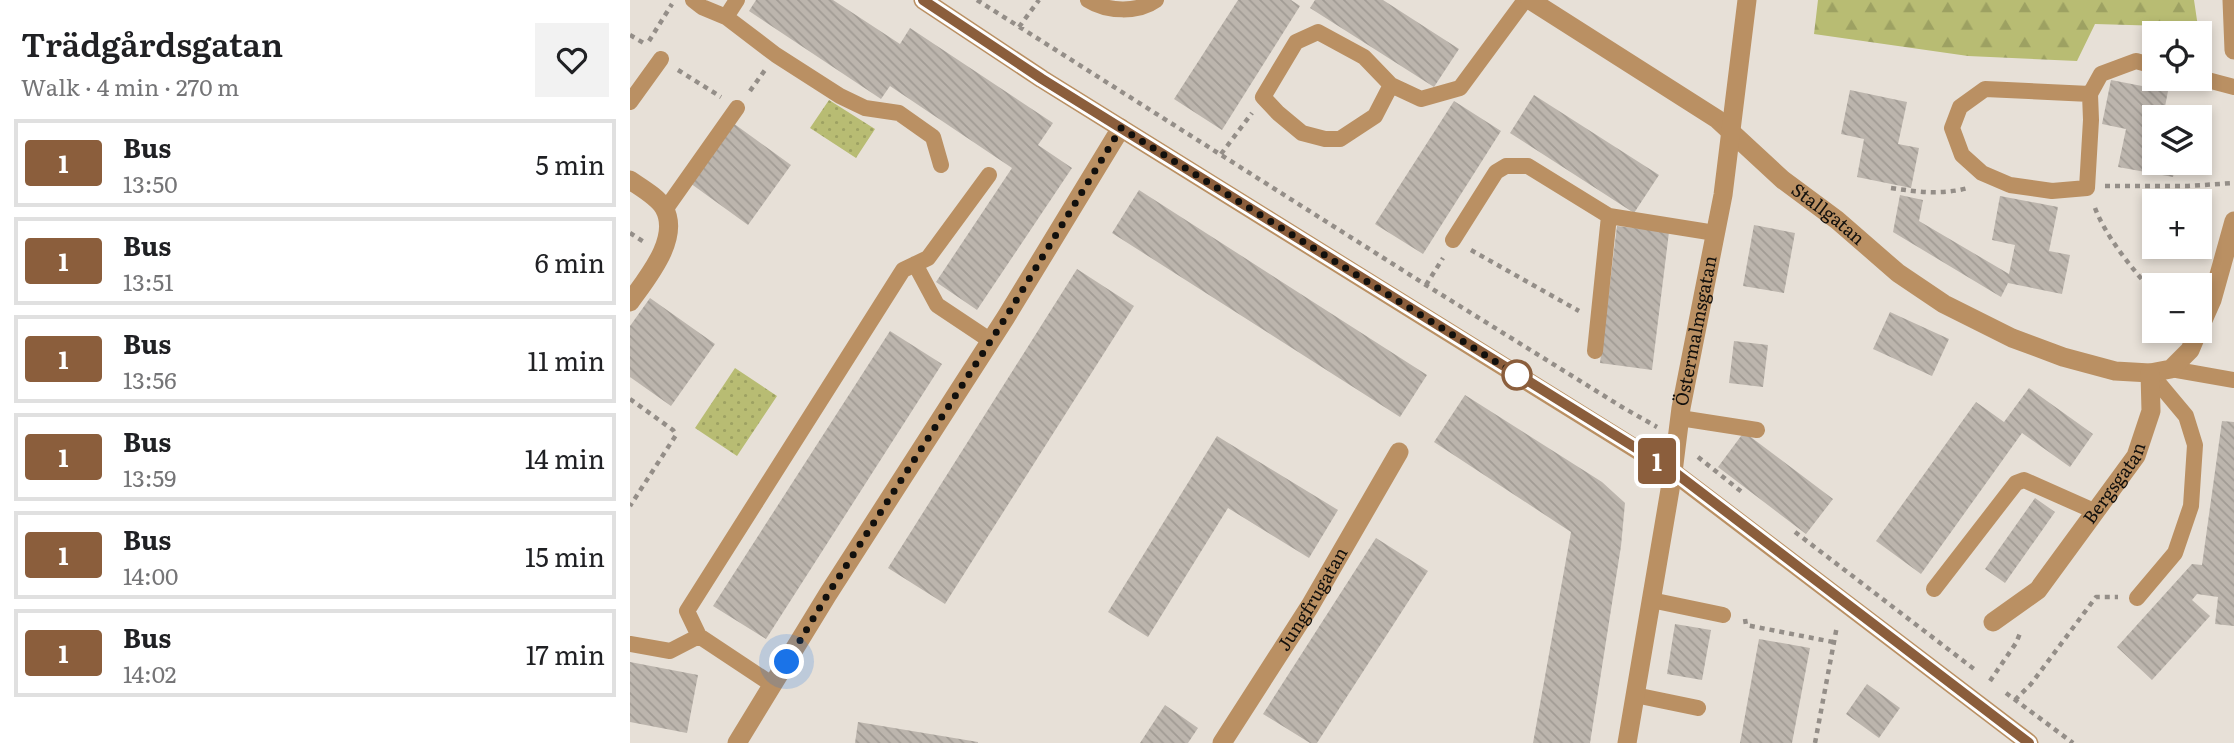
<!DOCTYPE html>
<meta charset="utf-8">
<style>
:root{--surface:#fff;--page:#f2f2f2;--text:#202124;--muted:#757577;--line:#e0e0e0}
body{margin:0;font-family:Literata,serif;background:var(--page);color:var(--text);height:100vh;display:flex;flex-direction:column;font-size:26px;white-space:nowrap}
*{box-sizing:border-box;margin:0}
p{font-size:23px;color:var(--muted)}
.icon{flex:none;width:38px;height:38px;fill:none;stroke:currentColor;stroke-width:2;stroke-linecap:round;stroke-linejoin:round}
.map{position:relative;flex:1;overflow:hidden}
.panel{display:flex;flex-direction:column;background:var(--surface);width:630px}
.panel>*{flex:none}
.badge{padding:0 14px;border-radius:5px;font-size:24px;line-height:46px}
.fabs{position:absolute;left:1512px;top:21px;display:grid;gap:14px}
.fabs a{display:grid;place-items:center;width:70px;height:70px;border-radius:0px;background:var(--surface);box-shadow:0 4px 10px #0003;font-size:35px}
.you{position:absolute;width:35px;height:35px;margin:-18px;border:5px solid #fff;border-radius:50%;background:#1a73e8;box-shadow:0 0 0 10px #1a73e833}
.map>.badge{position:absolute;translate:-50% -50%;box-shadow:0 0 0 4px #fff}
.round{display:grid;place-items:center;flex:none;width:74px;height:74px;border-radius:0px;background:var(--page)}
.headline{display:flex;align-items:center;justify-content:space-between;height:119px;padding:0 21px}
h1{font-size:33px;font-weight:600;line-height:52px}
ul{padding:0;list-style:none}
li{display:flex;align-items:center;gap:21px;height:88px;margin:0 14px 10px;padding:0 7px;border:4px solid var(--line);border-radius:0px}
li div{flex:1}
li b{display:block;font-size:26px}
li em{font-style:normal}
li .badge{min-width:77px;font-weight:700;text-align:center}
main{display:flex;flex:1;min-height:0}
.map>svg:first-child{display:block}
</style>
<main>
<section class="panel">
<div class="headline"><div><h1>Trädgårdsgatan</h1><p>Walk · 4 min · 270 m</p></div><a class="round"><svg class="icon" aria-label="heart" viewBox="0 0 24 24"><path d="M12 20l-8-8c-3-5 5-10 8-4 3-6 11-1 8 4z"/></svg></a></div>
<ul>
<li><span class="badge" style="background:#8b5e3c;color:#fff">1</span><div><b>Bus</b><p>13:50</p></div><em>5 min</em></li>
<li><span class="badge" style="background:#8b5e3c;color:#fff">1</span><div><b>Bus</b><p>13:51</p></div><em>6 min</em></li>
<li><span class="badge" style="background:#8b5e3c;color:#fff">1</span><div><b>Bus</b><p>13:56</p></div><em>11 min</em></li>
<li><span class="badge" style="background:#8b5e3c;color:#fff">1</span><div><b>Bus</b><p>13:59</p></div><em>14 min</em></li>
<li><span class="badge" style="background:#8b5e3c;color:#fff">1</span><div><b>Bus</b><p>14:00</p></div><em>15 min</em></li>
<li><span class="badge" style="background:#8b5e3c;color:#fff">1</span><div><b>Bus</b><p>14:02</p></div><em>17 min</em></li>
</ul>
</section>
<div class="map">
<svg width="1604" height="743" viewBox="0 0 1604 743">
<defs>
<pattern id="grass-dots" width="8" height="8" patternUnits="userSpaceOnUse" patternTransform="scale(1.75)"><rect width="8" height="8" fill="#b8bc73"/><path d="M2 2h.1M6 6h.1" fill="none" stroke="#9da162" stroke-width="1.8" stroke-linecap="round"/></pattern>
<pattern id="forest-firs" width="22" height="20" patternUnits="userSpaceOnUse" patternTransform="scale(1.75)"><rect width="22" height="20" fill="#b8bc73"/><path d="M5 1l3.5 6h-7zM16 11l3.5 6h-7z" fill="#9da162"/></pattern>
<pattern id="building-back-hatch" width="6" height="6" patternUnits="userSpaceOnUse" patternTransform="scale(1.75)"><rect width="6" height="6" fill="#bcb5ad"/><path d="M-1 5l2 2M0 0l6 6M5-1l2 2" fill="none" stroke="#a19b94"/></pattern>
</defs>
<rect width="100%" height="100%" fill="#e7e0d7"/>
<path fill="url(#grass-dots)" d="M199,100l46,29 -19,29 -46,-30z
M105,368l42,28 -40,60 -42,-28z"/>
<path fill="url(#forest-firs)" d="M1188,0h376l4,27 -103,-3 -18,37 -109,-5 -154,-22z"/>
<path fill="url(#building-back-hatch)" d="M126,0h77l67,44 10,-16 143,95 -15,22 34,23 -95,142 -41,-28 76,-114 -122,-82 -9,13 -132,-88z
M608,0h53l9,6 -78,124 -48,-31z
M685,0h68l76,49 -25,38 -124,-79z
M1481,80l57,11 -5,26h-9v46h22l-3,14 -55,-10 8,-38 -24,-5z
M1220,90l57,12 -9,42 21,4 -8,40 -54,-11 7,-38 -23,-5z
M904,95l125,80 -25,38 -124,-80z
M824,101l47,30 -78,123 -48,-30z
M103,123l58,42 -43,60 -58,-42z
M509,190l288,185 -27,42 -288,-184z
M1270,195l23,5 -4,21 90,53 6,-29 -23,-5 8,-44 58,11 -9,44 21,4 -8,39 -54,-11 -7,14 -108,-65z
M1124,225l41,8 -11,60 -41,-7z
M987,226l52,6 -17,138 -52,-7z
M447,269l57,37 -189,298 -57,-36z
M20,298l65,46 -44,62 -41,-29v-51z
M1260,312l59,27 -17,37 -59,-27z
M260,331l52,33 -176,275 -53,-33z
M1104,341l34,4 -5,42 -34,-4z
M1399,388l64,46 -23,33 -48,-34 -101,141 -45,-33 100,-139 28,20z
M835,395l137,87 23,21 -4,43 -31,197h-57l38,-211 -137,-90z
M1592,421l12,1v204l-19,-2 3,-27 -21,-3 -5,6 18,16 -58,64 -35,-33 75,-83 10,1z
M1114,432l89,67 -27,35 -88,-67z
M587,436l121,74 -29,48 -81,-50 -80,129 -40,-25z
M1405,498l20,14 -50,71 -20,-14z
M746,538l52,33 -111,172h-7l-47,-29z
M1045,624l36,6 -9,50 -35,-6z
M1129,639l51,9 -18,95h-52z
M0,662l68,13 -11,58 -57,-11z
M1237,684l33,24 -21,30 -33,-24z
M535,705l33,23 -10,15h-48z
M228,722l120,20v1h-123z"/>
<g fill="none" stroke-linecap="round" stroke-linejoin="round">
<path stroke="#948e88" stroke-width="4.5" stroke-dasharray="5 5" stroke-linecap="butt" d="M347,0l449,285 196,122 35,20
M389,27l20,-27
M0,35l17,10
M19,41l23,-37
M48,70l43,27
M120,91l15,-21
M591,154l31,-41
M1475,186h83l46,-3
M1261,188c27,4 51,7 77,0
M1465,208c11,29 38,62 59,85
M0,233l14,9
M841,250l108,61
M796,285l17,-27
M0,399l43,31 3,5 -46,71
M1068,457l45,36
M1165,532l179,137
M1115,619l1,6 87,17
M1360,681l26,-38 5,-12
M1376,693l67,50
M1385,700l16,-16 65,-87h22
M1185,743l22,-117"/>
<path stroke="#ba9063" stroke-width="16" d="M63,0l9,7 24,10 50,38 64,41 25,12 34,5 34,24 8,28
M458,0c19,12 50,13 68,0
M96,17l11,-17
M1570,78l34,9
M761,85l-16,31 -35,23h-15l-23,-6 -24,-20 -15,-16 33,-55 22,-10 46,25 27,28 30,14 39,-11 65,-88
M1460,94l-105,-5 -25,18 -8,21 10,27 20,18 28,12 42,6 35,-3 4,-68 -1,-26 11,-20 35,-13 18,5
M0,102l31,-43
M35,210l72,-102
M823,240l43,-68 10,-6h22l81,50 106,17
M285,264l22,41 54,36
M965,351l14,-135
M1541,369l63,11
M1050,418l77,12
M1304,589l82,-106 8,-3 70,31
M1507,598l38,-45 16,-47 4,-61 -9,-29 -36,-43
M1021,600l72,15
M0,644l40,7 29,-15
M143,685l-74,-49 -12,-25 216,-341 25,-12 61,-83
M1005,695l63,13"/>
<g stroke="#ba9063" stroke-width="19">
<path id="s1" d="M900,0l187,119 66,61 54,40 61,53 46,31 68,34 51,19 52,14 35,2 21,-4 19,-19 8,-19"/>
<path d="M1602,0l2,50"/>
<path d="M0,180c10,7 28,17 34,28 17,30 -17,70 -34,94"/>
<path d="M1570,327l12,-27 22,-79"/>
<path id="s2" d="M1363,622l45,-32 98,-134 15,-45 -1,-38"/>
<path d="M107,743l91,-149 178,-277 115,-189"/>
<path id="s3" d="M592,743l88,-137 89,-154"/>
<path id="s4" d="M997,743l46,-271 8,-64 42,-213 24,-195"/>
</g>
<path stroke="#ba9063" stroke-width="19" d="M293,0l119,79 631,393 356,271"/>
</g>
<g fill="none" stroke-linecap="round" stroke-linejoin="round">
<defs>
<path id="line" d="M293,0l119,79 631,392 356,272"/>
</defs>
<use href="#line" stroke="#fff" stroke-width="16"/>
<use href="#line" stroke="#8b5e3c" stroke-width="10"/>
<path stroke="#12100d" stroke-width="7" stroke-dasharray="0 12.6" d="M157,662l41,-68 178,-277 115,-189 396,247"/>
</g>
<circle fill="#fff" stroke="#8b5e3c" stroke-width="3.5" cx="887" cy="375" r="14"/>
<g text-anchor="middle" stroke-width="5" stroke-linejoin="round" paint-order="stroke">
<g font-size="18" fill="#12100d" stroke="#f4ede4">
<text dy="6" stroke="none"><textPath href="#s1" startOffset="368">Stallgatan</textPath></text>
<text dy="6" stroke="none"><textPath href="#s4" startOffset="418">Östermalmsgatan</textPath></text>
<text dy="6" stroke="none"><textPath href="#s2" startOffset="187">Bergsgatan</textPath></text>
<text dy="6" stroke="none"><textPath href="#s3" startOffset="170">Jungfrugatan</textPath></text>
</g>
</g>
</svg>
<div class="fabs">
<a><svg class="icon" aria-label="locate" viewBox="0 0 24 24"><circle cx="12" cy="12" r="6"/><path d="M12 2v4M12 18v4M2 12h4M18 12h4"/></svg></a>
<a><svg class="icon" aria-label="layers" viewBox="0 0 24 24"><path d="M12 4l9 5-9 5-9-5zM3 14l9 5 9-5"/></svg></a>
<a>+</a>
<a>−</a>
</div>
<div class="you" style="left:157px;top:662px"></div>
<b class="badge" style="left:1027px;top:461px;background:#8b5e3c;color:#fff">1</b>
</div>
</main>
